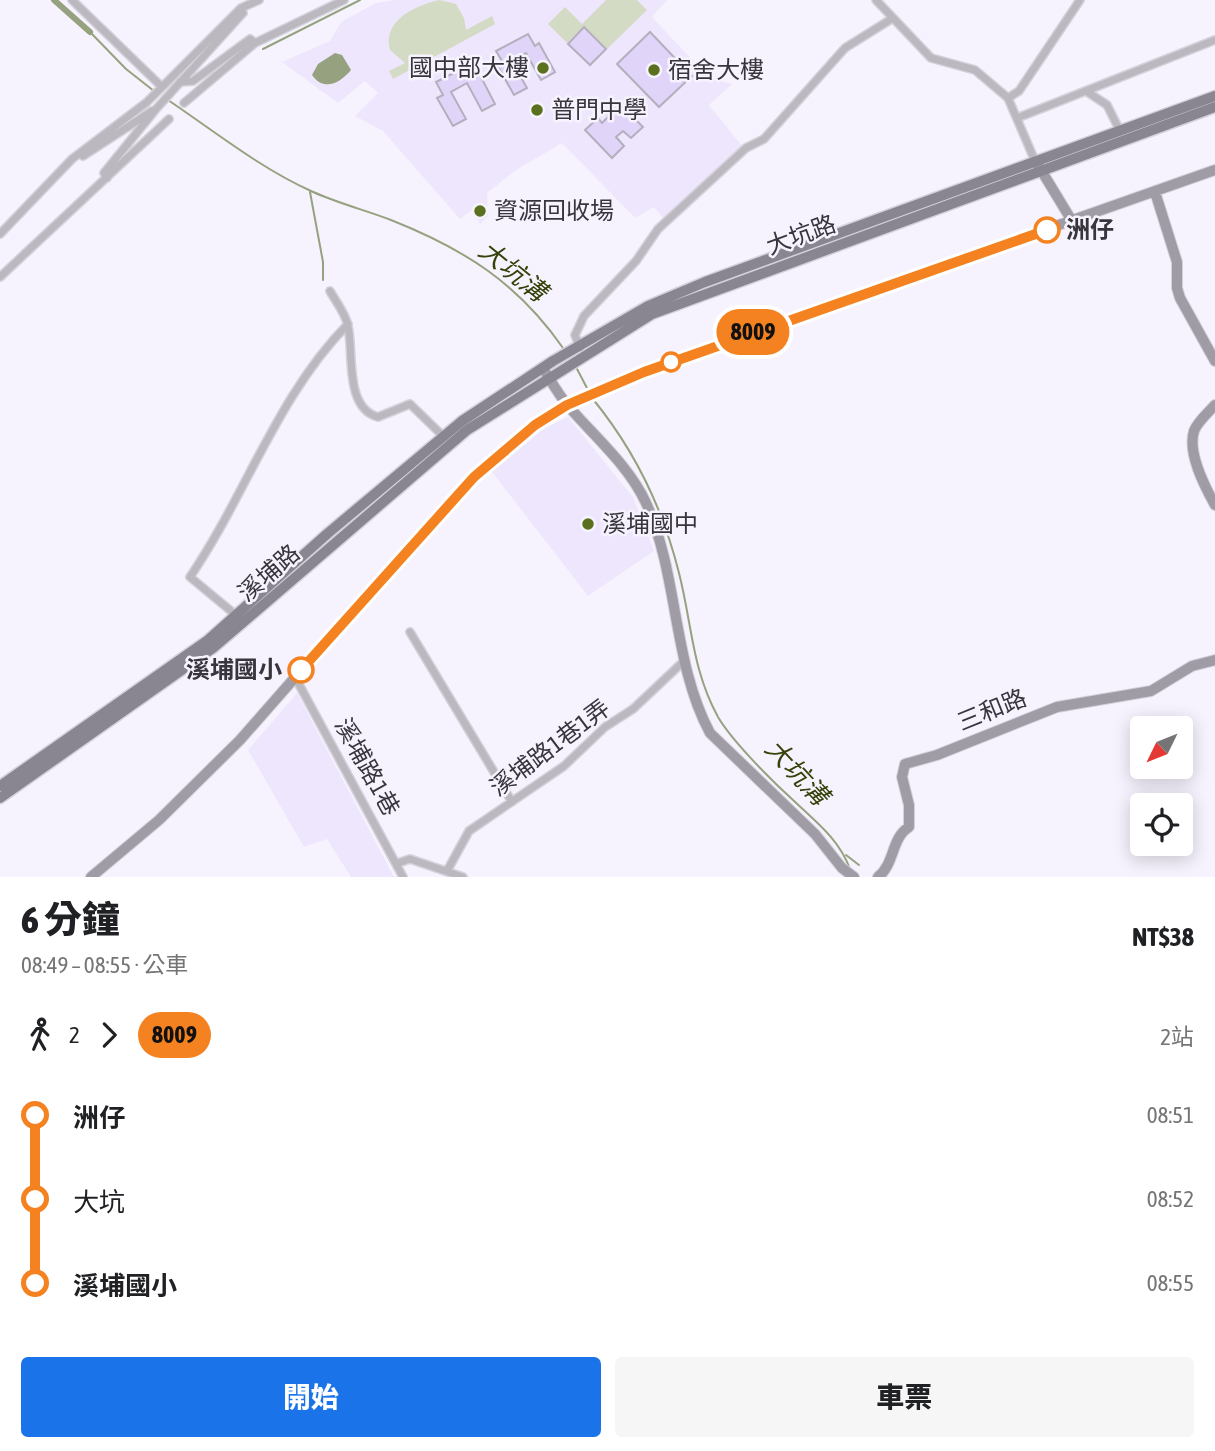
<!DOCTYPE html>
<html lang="zh-TW">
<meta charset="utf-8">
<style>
:root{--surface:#fff;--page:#f6f6f6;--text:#202124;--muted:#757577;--accent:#1a73e8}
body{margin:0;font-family:"Asap Condensed","Noto Sans TC",sans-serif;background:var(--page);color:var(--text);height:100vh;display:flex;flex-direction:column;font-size:26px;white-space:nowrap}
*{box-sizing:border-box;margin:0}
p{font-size:23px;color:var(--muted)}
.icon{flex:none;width:38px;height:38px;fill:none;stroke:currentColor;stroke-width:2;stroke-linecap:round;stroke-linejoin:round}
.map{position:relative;height:877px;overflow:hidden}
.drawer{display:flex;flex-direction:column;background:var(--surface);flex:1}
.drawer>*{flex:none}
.badge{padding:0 14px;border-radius:23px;font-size:24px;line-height:46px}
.needle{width:46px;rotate:227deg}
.tools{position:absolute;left:1130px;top:716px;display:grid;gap:14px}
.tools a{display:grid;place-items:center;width:63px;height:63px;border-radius:7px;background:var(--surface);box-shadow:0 4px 18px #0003;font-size:35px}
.map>.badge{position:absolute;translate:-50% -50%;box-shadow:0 0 0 4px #fff}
.legs{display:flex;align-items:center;gap:10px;height:77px;padding:0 21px;font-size:23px}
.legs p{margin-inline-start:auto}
.overview{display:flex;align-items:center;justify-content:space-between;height:119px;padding:0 21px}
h1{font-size:38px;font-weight:800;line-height:52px}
.button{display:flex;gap:14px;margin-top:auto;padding:14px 21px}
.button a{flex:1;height:80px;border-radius:7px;background:var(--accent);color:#fff;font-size:28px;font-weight:800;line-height:80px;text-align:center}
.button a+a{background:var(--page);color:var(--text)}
ul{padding:0 21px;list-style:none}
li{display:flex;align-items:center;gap:24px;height:84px;font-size:26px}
li i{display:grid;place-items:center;width:10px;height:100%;margin:0 9px;background:currentColor}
li i::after{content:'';width:18px;height:18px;margin:-9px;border:5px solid;border-radius:50%;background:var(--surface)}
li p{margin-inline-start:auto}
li:first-child i{background:linear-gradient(#0000 50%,currentColor 0)}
li:last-child i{background:linear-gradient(currentColor 50%,#0000 0)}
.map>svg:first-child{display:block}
</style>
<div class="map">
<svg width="1215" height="877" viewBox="0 0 1215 877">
<rect width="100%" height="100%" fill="#f7f3fe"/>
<path fill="#eee6fc" d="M395,0h272l-15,17 57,61 23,6 -23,21 34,42 -80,71 -9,-11 -19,11 -73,-75 -46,27 -29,23 1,23 -8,8 -8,-14 -12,9 -77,-88 -28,-15 23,-23 -13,-12 -27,22 -56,-41 48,-21 11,-19 35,-19z
M568,417l65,80 21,54 -66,45 -99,-128 39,-32z
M297,693l97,184h-43l-24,-38 -23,8 -56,-97z"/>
<path fill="#d3dbc5" d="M439,0l17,4 8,14 2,12 26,-14 3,8 -102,55 -4,-8 16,-8 -15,-13c-8,-29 24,-44 49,-50z
M606,0h31l10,10 -40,39 -23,-23 -17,17 -19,-19 17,-17 17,17z"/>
<path fill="#96a27f" d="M335,53l7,2 9,15c-11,13 -27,22 -39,5l6,-11z"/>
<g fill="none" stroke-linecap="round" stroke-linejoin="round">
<path stroke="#96a27f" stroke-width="2" d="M90,32l36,37 28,22
M263,49l97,-49
M168,100c46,31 92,68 143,91 26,12 54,19 80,29 73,29 127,63 172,128
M310,192l13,70v18
M576,367l12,23
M592,398c42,51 71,111 87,175 13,51 13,97 39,144 14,24 54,64 75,83 23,22 46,39 57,69
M846,855l13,10"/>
<path stroke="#96a27f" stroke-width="6" d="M54,0l36,32"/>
</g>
<path fill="#e0d4f8" stroke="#b4afbd" stroke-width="2" d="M584,27l22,22 -16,16 -22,-21z
M650,32l42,44 -33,31 -42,-43z
M528,34l7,12 4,-3 16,29 -14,8 -15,-27 -14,8 15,27 -13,7 -18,-32 6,-2 -6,-10z
M469,65l6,12 5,-2 15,29 -13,7 -15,-28 -16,9 15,27 -13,7 -16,-28 6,-3 -7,-13z
M617,101l26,26 -12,11 -8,-7 -7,6 8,9 -12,12 -27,-28 13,-12 4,5 7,-7 -4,-4z"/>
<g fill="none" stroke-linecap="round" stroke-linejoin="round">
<defs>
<path id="street" d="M72,0l89,86
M876,0l55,58 44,12 33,28 27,63
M180,82l13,-1 57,-42 5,4
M1086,91l21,14 13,26
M1008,98l11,-7 61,-91
M184,103l71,-60 89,-43
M1017,118l198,-78
M83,156l69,-45
M107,178l-3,-5 52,-64 87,-96 -2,-5
M0,234l72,-75 75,-57 94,-94 18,-8
M0,277l169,-158
M330,291c6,11 16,23 18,35 6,26 -4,82 30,91l32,-13 33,32
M580,348l-5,-13 9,-19 52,-55 22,-32 88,-81 18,-9 81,-91 48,-30
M237,616l-47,-39c56,-82 87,-181 158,-253
M410,632l102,170
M295,677l108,200
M398,863l12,-4 53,18
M447,871l22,-40 95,-65 41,-39 28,-18 51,-48"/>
<path id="secondary" d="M1038,165l34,56
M1155,192l22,70v26l3,10 35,63
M543,368c8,13 16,28 27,40 26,30 59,58 76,95 33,73 26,159 64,230l105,101 27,34 12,9
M1215,405c-7,8 -17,16 -21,26 -7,22 11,56 21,74
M91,877l68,-57 81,-80 202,-230 57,-56 36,-29 32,-20 77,-34 571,-201
M878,877c17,-13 13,-39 31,-50v-22l-7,-28 3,-13 32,-9 120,-48 94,-16 41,-25 23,-6"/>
<path id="primary" d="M0,786l208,-146 119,-106 135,-113 91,-60 95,-55 57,-24 510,-186
M0,798l213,-150 254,-218 185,-116 563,-207"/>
</defs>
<use href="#street" stroke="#d5d1db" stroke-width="10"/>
<use href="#secondary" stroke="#d5d1db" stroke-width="12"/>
<use href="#primary" stroke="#d5d1db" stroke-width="13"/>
<use href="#street" stroke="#bbb9bf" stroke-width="7"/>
<use href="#secondary" stroke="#9f9ca5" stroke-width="10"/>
<use href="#primary" stroke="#8a8691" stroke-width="10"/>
</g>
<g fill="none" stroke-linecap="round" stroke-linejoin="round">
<defs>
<path id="line-1" d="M301,670l173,-193 61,-52 32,-20 77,-33 403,-142"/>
</defs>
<use href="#line-1" stroke="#fff" stroke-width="16"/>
<use href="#line-1" stroke="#f58220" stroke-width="10"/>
</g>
<g fill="#5b701f" stroke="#f7f3fe" stroke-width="2.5">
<circle cx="543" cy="68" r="7"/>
<circle cx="654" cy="70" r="7"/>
<circle cx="537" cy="110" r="7"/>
<circle cx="480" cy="211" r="7"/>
<circle cx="588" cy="524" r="7"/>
</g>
<g fill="#fff" stroke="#f58220" stroke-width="3.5">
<circle cx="1047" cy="230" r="12"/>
<circle cx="671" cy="362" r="9"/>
<circle cx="301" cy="670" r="12"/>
</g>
<g text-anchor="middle" stroke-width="5" stroke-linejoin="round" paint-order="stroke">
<g font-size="24" fill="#38363c" stroke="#f7f3fe" text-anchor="start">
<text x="529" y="76" text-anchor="end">國中部大樓</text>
<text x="668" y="78">宿舍大樓</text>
<text x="551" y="118">普門中學</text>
<text x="494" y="219">資源回收場</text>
<text x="602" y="532">溪埔國中</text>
</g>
<g font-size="24" font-weight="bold" fill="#38363c" stroke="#f7f3fe" text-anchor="start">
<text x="1066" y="238">洲仔</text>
<text x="282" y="678" text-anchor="end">溪埔國小</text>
</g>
<g font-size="24" fill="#38363c" stroke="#f7f3fe">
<text transform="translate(801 235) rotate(-20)" y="8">大坑路</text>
<text transform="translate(269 573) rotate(-41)" y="8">溪埔路</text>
<text transform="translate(992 710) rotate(-22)" y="8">三和路</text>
<text transform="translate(550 748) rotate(-37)" y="8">溪埔路1巷1弄</text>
<text transform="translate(367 767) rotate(61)" y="8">溪埔路1巷</text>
</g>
<g font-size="26" font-style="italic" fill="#35430a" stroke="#f7f3fe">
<text transform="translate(513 271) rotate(39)" y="9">大坑溝</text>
<text transform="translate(797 772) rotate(47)" y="9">大坑溝</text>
</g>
</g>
</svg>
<div class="tools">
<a><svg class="needle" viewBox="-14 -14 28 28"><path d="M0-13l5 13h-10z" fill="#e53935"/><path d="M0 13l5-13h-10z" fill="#757577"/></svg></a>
<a><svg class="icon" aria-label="locate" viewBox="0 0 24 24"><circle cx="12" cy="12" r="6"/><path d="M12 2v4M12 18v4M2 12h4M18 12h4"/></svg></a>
</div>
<b class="badge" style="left:753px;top:332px;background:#f58220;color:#111">8009</b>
</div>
<section class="drawer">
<div class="overview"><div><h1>6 分鐘</h1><p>08:49 – 08:55 · 公車</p></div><b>NT$38</b></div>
<div class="legs"><svg class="icon" aria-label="walk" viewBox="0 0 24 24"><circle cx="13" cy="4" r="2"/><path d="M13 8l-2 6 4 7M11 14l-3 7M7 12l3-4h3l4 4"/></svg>2<svg class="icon" aria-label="forward" viewBox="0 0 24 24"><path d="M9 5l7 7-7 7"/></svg><b class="badge" style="background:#f58220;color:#111">8009</b><p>2站</p></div>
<ul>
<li><i style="color:#f58220"></i><b>洲仔</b><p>08:51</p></li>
<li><i style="color:#f58220"></i><span>大坑</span><p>08:52</p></li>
<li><i style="color:#f58220"></i><b>溪埔國小</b><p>08:55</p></li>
</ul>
<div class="button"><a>開始</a><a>車票</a></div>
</section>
